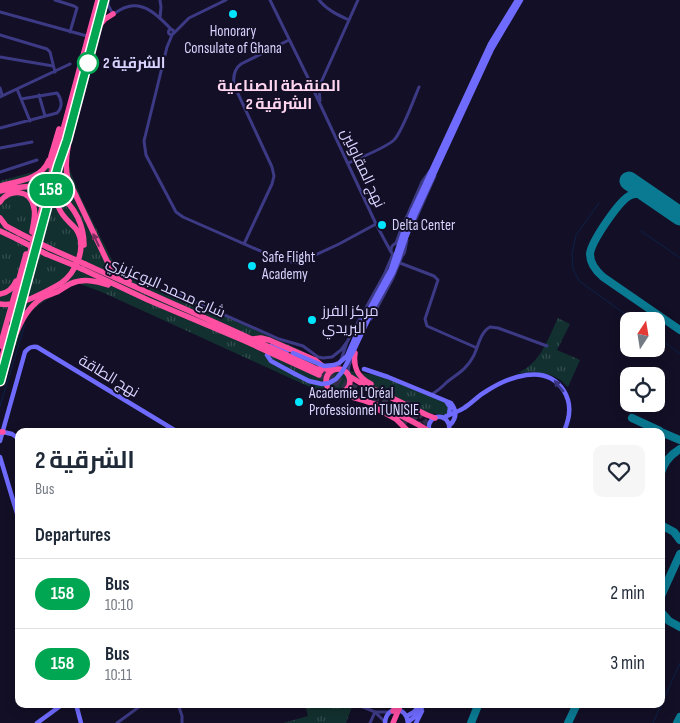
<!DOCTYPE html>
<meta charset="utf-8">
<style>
:root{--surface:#fff;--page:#f6f6f7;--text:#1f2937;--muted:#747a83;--line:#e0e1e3}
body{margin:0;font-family:"Sofia Sans Condensed",Cairo,sans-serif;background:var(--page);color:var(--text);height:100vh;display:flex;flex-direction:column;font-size:19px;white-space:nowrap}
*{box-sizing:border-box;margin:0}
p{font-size:16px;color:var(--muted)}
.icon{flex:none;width:28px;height:28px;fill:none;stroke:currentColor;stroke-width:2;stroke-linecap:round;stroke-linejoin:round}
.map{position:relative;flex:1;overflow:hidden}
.details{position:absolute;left:15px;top:428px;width:650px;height:280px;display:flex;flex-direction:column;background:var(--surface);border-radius:10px;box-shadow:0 2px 12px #0003}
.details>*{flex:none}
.badge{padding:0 10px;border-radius:16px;font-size:18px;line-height:32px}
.needle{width:32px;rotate:12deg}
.fabs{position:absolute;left:620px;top:312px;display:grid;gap:10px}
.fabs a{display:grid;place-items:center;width:45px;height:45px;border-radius:10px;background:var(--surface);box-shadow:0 2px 12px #0003;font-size:25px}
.map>.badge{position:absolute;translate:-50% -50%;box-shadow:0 0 0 2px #fff}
h2{padding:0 20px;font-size:19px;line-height:45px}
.round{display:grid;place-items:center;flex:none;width:52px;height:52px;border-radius:10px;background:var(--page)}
.summary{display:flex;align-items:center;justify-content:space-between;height:85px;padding:0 20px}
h1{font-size:24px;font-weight:700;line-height:38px}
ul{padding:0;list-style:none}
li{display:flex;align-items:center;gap:15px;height:70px;padding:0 20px;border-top:1px solid var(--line)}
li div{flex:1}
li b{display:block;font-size:19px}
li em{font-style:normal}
li .badge{min-width:55px;font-weight:700;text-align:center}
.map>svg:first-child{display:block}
</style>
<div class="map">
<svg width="680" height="723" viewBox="0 0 680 723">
<defs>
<pattern id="grass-tufts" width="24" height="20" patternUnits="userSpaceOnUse" patternTransform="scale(1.25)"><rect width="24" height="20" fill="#12302f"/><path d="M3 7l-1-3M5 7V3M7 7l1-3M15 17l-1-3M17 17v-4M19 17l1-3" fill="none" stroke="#344d4e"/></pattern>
</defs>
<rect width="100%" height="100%" fill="#130f26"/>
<path fill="url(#grass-tufts)" d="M49,154l19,4 -1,5 15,37 34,68 187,83 18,11 11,5 13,3 35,6 64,25 5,6 -1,5 -3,3 -17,-2 -79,-35 -11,22 -234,-107 -26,-10c-14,7 -34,16 -45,27 -9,9 -13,24 -17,36l-16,-4v-161l40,-11 5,-5z
M558,318l12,6 -13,26 23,10 -12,27c-3,-2 -6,-6 -9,-8 -13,-8 -27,-6 -41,-6 23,-11 29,-32 40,-55z
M305,704h48l-7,19h-63l25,-7z"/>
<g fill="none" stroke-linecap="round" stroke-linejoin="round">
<path stroke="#0c2248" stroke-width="1" d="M599,203l-23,32 -4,19 1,15 6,12 56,40
M641,231l39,27
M656,336l24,18
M0,406l25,-82
M653,723l27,-60"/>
<path stroke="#0a7a92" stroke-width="8" d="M653,198c-7,-4 -14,-6 -22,-3 -11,4 -40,47 -41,59 0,10 6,17 13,23l77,53
M632,418l28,13
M661,432l19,8
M661,473c3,-11 9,-18 19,-24
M661,525l13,7 6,8
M661,596l19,-42
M661,612l8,9 11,6
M471,723l6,-15
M568,723l9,-19
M677,723l3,-6"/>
<path stroke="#0a7a92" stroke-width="19" d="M629,181l51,35"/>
<path stroke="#312d47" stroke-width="5.5" stroke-dasharray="5.5 3" stroke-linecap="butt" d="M321,371l87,42 9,7 6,11
M319,375l56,27
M406,402c11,7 19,17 24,29
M396,415l12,10"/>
<path stroke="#3d3a85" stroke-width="3" d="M55,0l19,6 3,2 -7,24
M108,0v5l5,9c4,-2 9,-6 14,-7 18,-6 33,11 44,22
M160,0l1,7 -1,11
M270,0l42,86
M319,0c8,10 19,15 30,20
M0,12l87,24
M168.5 32a2.5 2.5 0 1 1 5 0a2.5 2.5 0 1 1-5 0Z
M173,34l16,-16 37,-18
M0,35l47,14 3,3 5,20
M172,35l-5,12 -23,94 2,14 30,57 7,5 98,43 17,3 41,-19 37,-20
M0,57l53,9
M312.5 87a3.5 3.5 0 1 1 7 0a3.5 3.5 0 1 1-7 0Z
M319,87l39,-87
M0,88l2,7
M319,88l1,13
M17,89l13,32
M313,89l63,135 15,28
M39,95l6,21
M0,97l70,-33
M0,128l57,-15c6,-6 5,-14 0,-20l-36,6
M0,148l32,-6
M348,163c12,-5 37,-15 46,-23 8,-8 20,-41 25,-53
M0,172l37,-12
M411,230l24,-54
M396,243l4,-11 22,-50 8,-11
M391 250a7 7 0 1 1 14 0a7 7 0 1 1-14 0Z
M244,244l28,-60 2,-8 -2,-9 -38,-82c-1,-8 0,-16 7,-21l48,-24
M405,250l2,-10
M400,263l34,13 4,4 -13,39 2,7 50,22
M175,293l104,46 24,7 15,11 5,1 9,-1 9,-7 6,-8
M371,319l22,-41 10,-24
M338,369l9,-27 37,-67 9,-21
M348,375l1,-10 4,-8
M432,394c6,-3 10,-7 15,-12 10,-8 19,-12 26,-25 5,-9 7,-25 17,-30l8,1 49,18
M178,704l4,12v7
M356,704l19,8 10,10
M375,712h14
M117,723l26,-19
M370,723l5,-11"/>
<path stroke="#6f6bff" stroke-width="4.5" d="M413,210l77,-166 27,-44
M417,211l75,-162 29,-49
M270,346l17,5
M267,355l4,6 24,13
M364,369l24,8 63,26c6,8 6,15 -1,22
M446,401l4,6 -1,8
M443,418c7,-4 15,-6 21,-10 8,-5 14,-12 21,-16 23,-15 61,-30 79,-1 8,13 6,27 0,40
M429,431c-3,-19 23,-19 20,0
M3,432l9,2 7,5
M0,441l25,-89c4,-5 7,-6 12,-5l139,84
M0,457l19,63
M76,704l5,19
M407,716l7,-4 6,-8
M408,722l9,-7 7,-11
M37,723l26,-19
M385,723c1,-18 22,-17 23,0
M416,723l6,-12"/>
<path stroke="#ff4fa3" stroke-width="5.5" d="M98,27l7,-8 8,-5
M68,147c-2,11 -3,21 0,32l39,82 10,12 12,8
M50,166l1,-10 8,-27
M58,178c-2,10 -3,20 1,30 3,9 11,14 17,21 12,18 0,44 -16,55
M0,186c18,-5 41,-6 49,-26
M0,191l13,-3 20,-2
M59,195c16,12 25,30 25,50
M0,202c9,-14 31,-13 34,6 2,7 -1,17 -2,24
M0,218l6,8 13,7
M0,231l17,8
M49,248l27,12
M46,254l27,11
M85,264c78,36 158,70 236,107
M82,269l66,31 97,41 74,34
M0,294c8,-1 13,-6 16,-13
M12,319l86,-319
M15,336c6,-15 13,-29 27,-38 5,-3 10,-4 15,-6 4,-2 9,-6 13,-8 13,-6 26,-3 38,1
M253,339l8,-1 8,2 46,20 11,9 7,1
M0,346l26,-92
M355,353c-2,14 2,24 16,31
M0,364l10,-36
M326 381a12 12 0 1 1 24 0a12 12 0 1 1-24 0Z
M349,376l10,6 68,33 8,3
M0,381c34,-127 70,-254 104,-381
M340,394c32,7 61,20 89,37
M374,407l22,12 12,12
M0,432h3
M393,711l4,-7"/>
<path stroke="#6f6bff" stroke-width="4.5" d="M293,353l31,13 10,-1 5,-2 8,-7 14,-32 30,-55 12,-36 10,-23
M295,374l14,7 13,3 7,-1 7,-4 6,-7 12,-22 21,-45 18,-32 5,-12 7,-21 12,-29"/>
<path stroke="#ff4fa3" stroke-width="5.5" d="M33,186l15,4 11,5
M19,233l30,15
M17,239l29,15
M76,260l9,4
M73,265l9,4
M0,304c19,3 44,-11 60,-20
M393,723l8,-19"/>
</g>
<defs><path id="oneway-solid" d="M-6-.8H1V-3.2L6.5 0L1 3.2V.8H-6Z" transform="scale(1.25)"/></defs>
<use fill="#7d2c5e" href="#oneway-solid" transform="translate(96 240) rotate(-115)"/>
<use fill="#38347d" href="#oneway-solid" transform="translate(559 386) rotate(-130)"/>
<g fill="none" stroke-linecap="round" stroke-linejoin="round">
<defs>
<path id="line" d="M0,381l58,-215 9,-26 37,-140"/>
</defs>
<use href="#line" stroke="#fff" stroke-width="11"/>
<use href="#line" stroke="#00a651" stroke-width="8"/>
</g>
<g fill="#00e5ff" stroke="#130f26" stroke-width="2">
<circle cx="233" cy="14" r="5"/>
<circle cx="382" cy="225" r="5"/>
<circle cx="252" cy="266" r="5"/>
<circle cx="312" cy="320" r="5"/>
<circle cx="299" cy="402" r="5"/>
</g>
<circle fill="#fff" stroke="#00a651" stroke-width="2.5" cx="88" cy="63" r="10"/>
<g text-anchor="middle" stroke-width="4" stroke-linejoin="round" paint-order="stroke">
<g font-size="15" fill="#d9d4ff" stroke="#130f26" text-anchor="start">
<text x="233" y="36" text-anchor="middle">Honorary<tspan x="233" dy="17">Consulate of Ghana</tspan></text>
<text x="392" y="230">Delta Center</text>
<text x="262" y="262">Safe Flight<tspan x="262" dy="17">Academy</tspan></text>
<text x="322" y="316">مركز الفرز<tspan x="322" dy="17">البريدي</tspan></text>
<text x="309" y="398">Academie L'Oréal<tspan x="309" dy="17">Professionnel TUNISIE</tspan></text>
</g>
<g font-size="15" font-weight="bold" fill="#d9d4ff" stroke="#130f26" text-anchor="start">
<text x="103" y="68">الشرقية 2</text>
</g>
<g font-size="15" fill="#d9d4ff" stroke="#130f26">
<text transform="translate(363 168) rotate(65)" y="5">نهج المقاولين</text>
<text transform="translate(166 287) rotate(24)" y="5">شارع محمد البوعزيزي</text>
<text transform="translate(109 376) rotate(31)" y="5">نهج الطاقة</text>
</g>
<g font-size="16" font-weight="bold" fill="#ffd6f0" stroke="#130f26">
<text x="279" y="91">المنقطة الصناعية<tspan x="279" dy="18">الشرقية 2</tspan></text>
</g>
</g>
</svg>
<div class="fabs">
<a><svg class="needle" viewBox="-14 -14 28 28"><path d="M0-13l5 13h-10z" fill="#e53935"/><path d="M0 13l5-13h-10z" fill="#747a83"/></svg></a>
<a><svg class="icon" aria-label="locate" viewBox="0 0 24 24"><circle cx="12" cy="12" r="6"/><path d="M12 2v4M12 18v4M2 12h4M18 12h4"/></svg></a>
</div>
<b class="badge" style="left:51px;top:190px;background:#00a651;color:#fff">158</b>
<section class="details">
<div class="summary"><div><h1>الشرقية 2</h1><p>Bus</p></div><a class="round"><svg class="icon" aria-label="heart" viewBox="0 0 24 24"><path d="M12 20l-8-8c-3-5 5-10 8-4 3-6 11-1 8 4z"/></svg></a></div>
<h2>Departures</h2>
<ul>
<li><span class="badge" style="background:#00a651;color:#fff">158</span><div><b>Bus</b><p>10:10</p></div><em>2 min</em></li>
<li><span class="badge" style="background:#00a651;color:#fff">158</span><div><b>Bus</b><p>10:11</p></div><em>3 min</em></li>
</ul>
</section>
</div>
